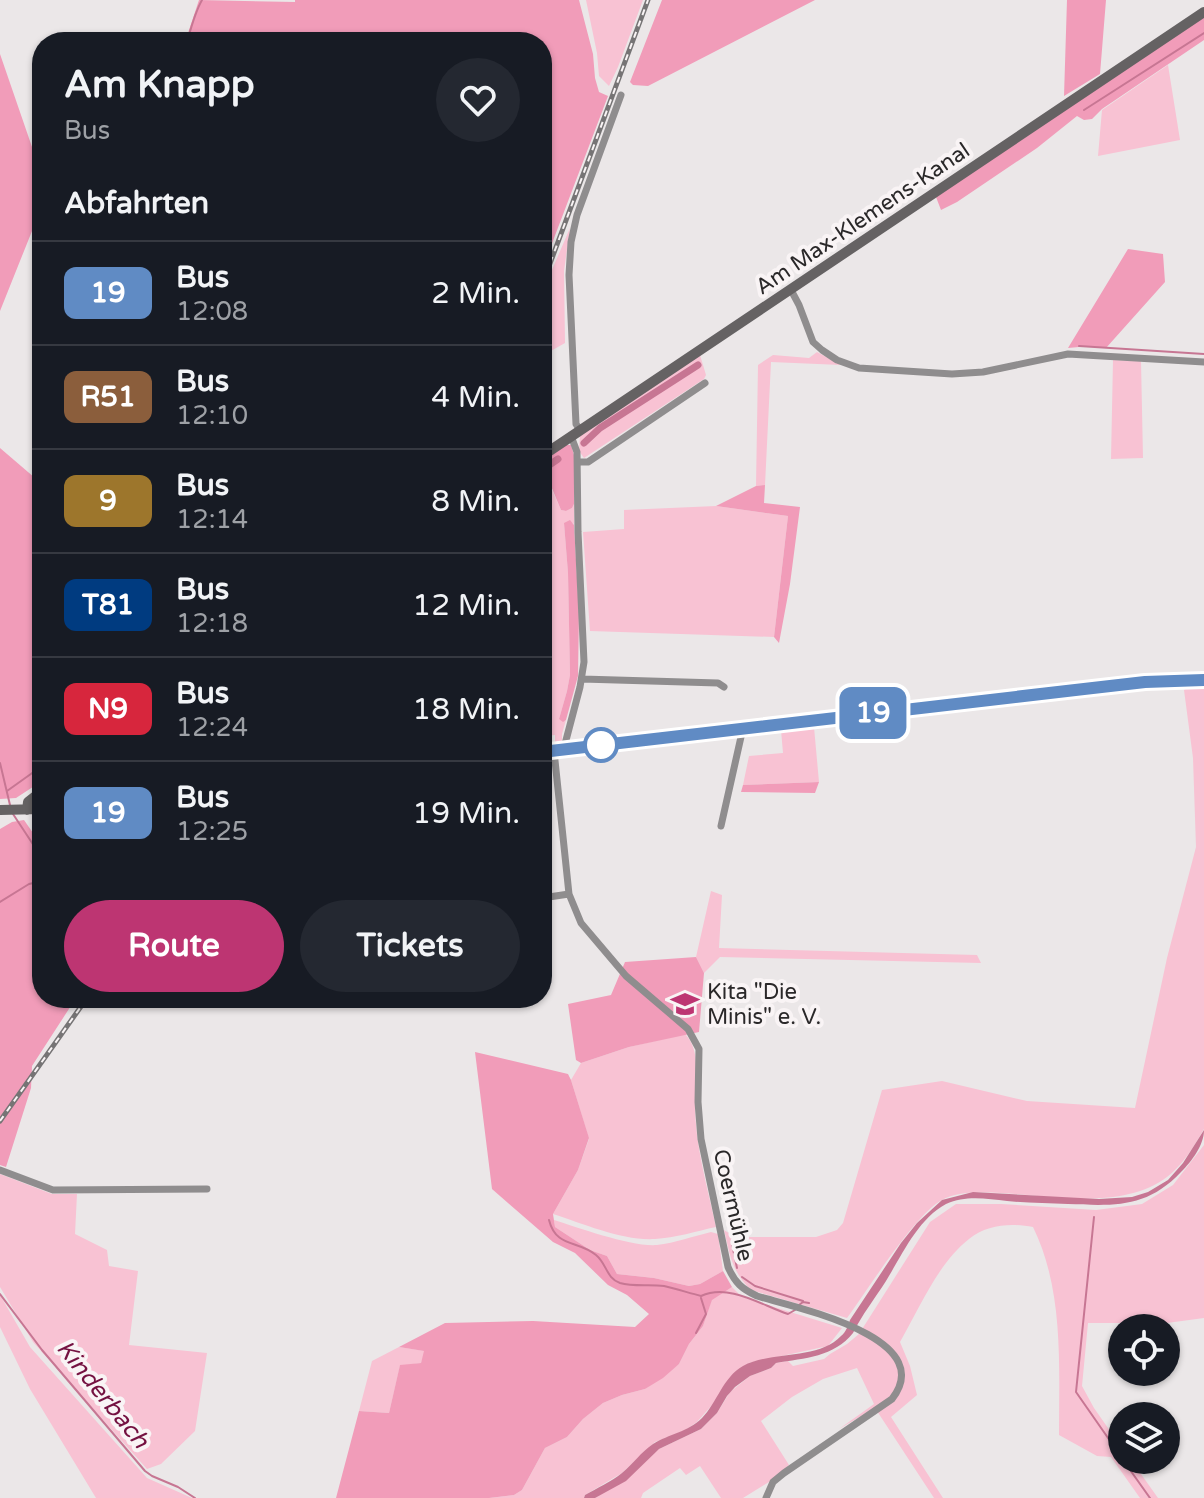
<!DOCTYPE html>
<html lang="de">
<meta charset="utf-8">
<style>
:root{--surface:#171b24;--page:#242831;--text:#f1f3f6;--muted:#9ea1a6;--line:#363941;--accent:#bd3572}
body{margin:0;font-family:"Varela Round",sans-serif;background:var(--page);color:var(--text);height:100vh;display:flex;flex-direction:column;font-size:30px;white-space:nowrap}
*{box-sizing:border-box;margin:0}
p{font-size:26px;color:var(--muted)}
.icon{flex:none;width:44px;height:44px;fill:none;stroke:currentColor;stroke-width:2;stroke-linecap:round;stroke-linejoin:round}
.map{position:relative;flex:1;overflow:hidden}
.drawer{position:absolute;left:32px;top:32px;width:520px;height:976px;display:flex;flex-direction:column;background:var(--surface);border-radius:32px;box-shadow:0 2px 6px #0004}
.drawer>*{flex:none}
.badge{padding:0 16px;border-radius:12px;font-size:28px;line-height:52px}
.fabs{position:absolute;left:1108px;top:1314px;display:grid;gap:16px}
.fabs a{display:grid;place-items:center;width:72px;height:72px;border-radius:50%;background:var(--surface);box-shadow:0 2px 6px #0004;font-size:40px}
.map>.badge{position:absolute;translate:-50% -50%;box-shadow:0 0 0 4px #fff}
h2{padding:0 32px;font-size:30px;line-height:72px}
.round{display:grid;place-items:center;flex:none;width:84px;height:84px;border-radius:42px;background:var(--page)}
.head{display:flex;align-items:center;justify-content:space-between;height:136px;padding:0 32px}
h1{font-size:38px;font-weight:800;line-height:60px}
.cta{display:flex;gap:16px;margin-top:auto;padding:16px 32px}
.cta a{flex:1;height:92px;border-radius:48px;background:var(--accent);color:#fff;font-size:32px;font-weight:800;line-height:92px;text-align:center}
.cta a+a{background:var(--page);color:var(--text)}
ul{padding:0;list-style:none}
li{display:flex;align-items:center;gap:24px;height:104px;padding:0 32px;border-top:2px solid var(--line)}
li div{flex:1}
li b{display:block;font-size:30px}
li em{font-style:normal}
li .badge{min-width:88px;font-weight:700;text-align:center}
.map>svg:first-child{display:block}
</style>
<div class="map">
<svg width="1204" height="1498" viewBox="0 0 1204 1498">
<rect width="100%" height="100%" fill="#ebe7e8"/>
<path fill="#f8c2d3" d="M586,0h57l-25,67 -9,19 -10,-10 -2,-23z
M1168,65l12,75 -82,16 4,-46z
M570,228l-6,43 1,72 -23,13v-63z
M817,352l24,13 -70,-3 -6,123 -9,1 2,-121 15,-10 36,3z
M700,355l6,20 -2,4 -120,79 -5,-7 1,-16z
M1113,360l28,1 2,97 -32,1z
M550,485l11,25 5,1 6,-3 2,-4v21l-1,-2h-9l4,50 2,102 -3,16 -8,28 6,2 1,-1 -4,14v7l-7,2v-8l-13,1v-246z
M716,506l72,10 -14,121 -184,-6 -7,-99 41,-3v-19z
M1204,684v445c-10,17 -21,36 -37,48 -43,33 -114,19 -166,16 -19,-1 -42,-2 -59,7 -27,14 -75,91 -95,118l-96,-28c-19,-18 -21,-35 -27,-60l11,7h81l21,-7 6,-7 39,-133 60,-9 85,20 108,7 32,-150 29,-111 -3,-89 -9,-68 4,-4z
M814,727l5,55 -76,3 6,-29 34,-3 -2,-23z
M711,891l11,4 -3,53 258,7 4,8 -261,-6 -16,16 -8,-16z
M685,1034c16,16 10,43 10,65 -1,43 12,86 21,128 -19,4 -41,11 -61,12 -32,2 -71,-15 -102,-25l25,-44 11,-31 -18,-59 10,-17 48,-16z
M1204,1145v173l-37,5h-79l-6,63 12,22 28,40v12h9l27,38h-18l-29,-41 -14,-1 -38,-21c0,-69 5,-145 -26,-208 -21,-4 -46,-3 -64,12 -31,24 -50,70 -69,103l10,24 7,29 -26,22 52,81h-9l-59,-90 -36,21 35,-25 -17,-36 -34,11 -31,18 -31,24 28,44 -20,17 -26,16h-22l-21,-32 -14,9 -6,-7 -37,25 -2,5h-46l64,-49 42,-20 16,-16 13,-21 20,-16 21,-8 5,-5 12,-2 5,5 31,-7 6,-5 17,-10 12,-10 71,-112 26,-18h45l95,6 46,-6 31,-19z
M0,1174l52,20h25l-2,40 32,16 2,16 29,5 -9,74 78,8 -12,78 -34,33 -14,5 -114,-127 -33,-55z
M554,1220c26,8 77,27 103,25 18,-2 37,-9 54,-13l7,2 5,37 -23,13 -11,2 -35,-8 -37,-4 -10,-18 -17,-6 -35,-23z
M732,1287l10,10 100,31 -14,18 -79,17 -52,59 -13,9 -29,11 -33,31 -37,22 -1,3h-95l25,-3 8,-5 23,-42 22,-11 16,-18 20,-16 19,-8 23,-6 34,-25 10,-20 14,-18 9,-27z
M0,1295l30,52 117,131 45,20h-96l-66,-109 -30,-62z
M399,1347l26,4 -4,12 -21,3 -11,47 -30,-2 13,-50z"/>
<path fill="#f19cb9" d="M199,0l96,2v-2h284l14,54 2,24 4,14 9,4 -60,158 -6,4v-216h-357z
M662,0h153l-167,86 -15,-1 -3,-3z
M1067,0h39l-6,74 -36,22z
M1204,17v23l-102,69 -10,10 -8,1 -7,-4 -40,32 -80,54 -16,8 -5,-13z
M0,54l42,122v30l-42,105z
M1128,249l35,5 2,28 -59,66 -16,-2 -22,2z
M566,445h5l3,10v49l-2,4 -6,3 -5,-1 -10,-24 -9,4v-29z
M0,448l42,36v297l-26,17 -16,1z
M765,485l-1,18 36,4 -10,77 -11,59 -5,-6 14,-121 -72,-10 40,-20z
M570,520l4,5 5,88 -1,63 -12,44 -3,2 -4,-3 8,-28 3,-16 -2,-102 -4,-50z
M819,782l-4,11 -74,-1 2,-7z
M24,820l18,26v152h34l-44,68 -1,22 -25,79 -6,-2v-336l12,-7z
M696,957l8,16 -5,59 -70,15 -48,16 -5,-3 -8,-56 43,-9 14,-33z
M475,1052l93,22 3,6 18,58 -11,32 -25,44 2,13 35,23 17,6 10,18 37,4 35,8 11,-2 23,-13 9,16 -20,13 -9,26 -14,18 -10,20 -16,14 -18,11 -23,6 -19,8 -20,16 -16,18 -22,11 -23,42 -8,5 -25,3h-153l23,-87 30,2 11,-48 21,-2 3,-12 -25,-4 46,-24 88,-2 102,6 14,-13 -22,-19 -19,-10 -33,-32 -22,-11 -61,-53z"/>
<path fill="#c77693" d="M1204,1130c0,15 -12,31 -23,42 -34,36 -66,34 -113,32 -20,-1 -41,-1 -61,-3 -20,-2 -41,-6 -61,3 -28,15 -44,51 -60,77 -11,17 -24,34 -33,52 -19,24 -48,25 -77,30l-5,5 -21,8 -15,11 -8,9 -10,17 -16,16 -42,20 -33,32 -31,17h-11l1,-3c12,-7 26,-13 37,-22 11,-9 19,-21 31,-29 16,-10 35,-12 49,-26 15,-15 21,-41 41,-52 27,-15 76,-6 98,-30 5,-4 7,-10 9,-16l51,-77 16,-20 25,-23 31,-8 126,7 33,-2 16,-5 20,-12 15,-17z"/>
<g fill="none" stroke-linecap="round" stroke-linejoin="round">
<path stroke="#c77693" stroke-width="2" d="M187,42c4,-14 8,-30 15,-42
M1084,110l120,-77
M1079,346l125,8
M0,763l10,42
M7,791l35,-25
M13,814l29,44
M0,902l29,-18 13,-3
M1094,1217l-18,175 46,66
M549,1220c7,28 29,20 47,35 11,9 10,23 24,28 14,4 30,1 44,3 13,3 25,7 37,10 28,-13 60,9 87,18l7,-4
M732,1244l5,24
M742,1277l13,9 48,15
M0,1294l42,56 103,121 7,5 26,11 17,11
M799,1305l4,-3 6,1
M696,1333l10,-19 -5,-16
M1123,1460l27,38"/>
<path stroke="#c77693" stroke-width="7" d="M584,443l16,-15 98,-63
M542,470l16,-11"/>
<path stroke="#8f8d8e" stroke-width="7" d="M791,290l8,15 14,37 9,8 15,10 22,8 93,6 31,-2 85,-18 136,8
M580,430l-4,-6 -7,-149 2,-33 6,-27 44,-120
M578,462h10l117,-79
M582,679l136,4 6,4
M565,749v-5l15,-57 4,-25 -6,-130 -1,-80 -6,-16
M554,751l15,143 12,29 45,53 62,53 11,20 -1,53 3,37 27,128c7,16 14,22 29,29 36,11 183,41 135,103l-108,74 -11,9 -7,16
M721,826l22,-98
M542,898l27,-4
M0,1170l53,20 154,-1"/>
<path stroke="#656263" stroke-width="10" d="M542,456l662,-444
M542,752l542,-63 61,-7 59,-2
M0,810l42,-1
M27,810l1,-8 14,-11"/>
<defs>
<path id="rail" d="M542,285l106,-285
M0,1121l87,-123"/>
</defs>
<use href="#rail" stroke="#767475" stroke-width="5"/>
<use href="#rail" stroke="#f9f4f5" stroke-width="2" stroke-dasharray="6" stroke-linecap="butt"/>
</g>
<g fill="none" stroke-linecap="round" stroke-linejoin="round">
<defs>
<path id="line" d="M542,752l542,-63 61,-7 59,-2"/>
</defs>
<use href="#line" stroke="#fff" stroke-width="18"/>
<use href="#line" stroke="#608bc4" stroke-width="12"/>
</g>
<defs>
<symbol id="school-bare" viewBox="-9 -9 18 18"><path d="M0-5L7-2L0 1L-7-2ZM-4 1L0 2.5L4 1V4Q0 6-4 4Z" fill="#bd3572" stroke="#f9f4f5" stroke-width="2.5" paint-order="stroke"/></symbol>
</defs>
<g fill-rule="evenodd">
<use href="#school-bare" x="665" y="984" width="40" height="40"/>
</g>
<circle fill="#fff" stroke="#608bc4" stroke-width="4" cx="601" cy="745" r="16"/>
<g text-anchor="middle" stroke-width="8" stroke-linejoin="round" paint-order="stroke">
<g font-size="22" fill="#2a2829" stroke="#f9f4f5">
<text transform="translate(862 218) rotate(-34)" y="8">Am Max-Klemens-Kanal</text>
<text transform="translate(734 1205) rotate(77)" y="8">Coermühle</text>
</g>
<g font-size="22" fill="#2a2829" stroke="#f9f4f5" text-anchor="start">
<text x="707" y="999">Kita "Die<tspan x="707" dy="25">Minis" e. V.</tspan></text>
</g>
<g font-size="24" font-style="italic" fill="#741141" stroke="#f9f4f5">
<text transform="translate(103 1394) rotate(51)" y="8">Kinderbach</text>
</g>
</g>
</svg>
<div class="fabs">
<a><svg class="icon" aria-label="locate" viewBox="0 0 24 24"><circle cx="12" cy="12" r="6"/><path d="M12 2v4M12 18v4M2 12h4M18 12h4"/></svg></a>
<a><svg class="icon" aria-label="layers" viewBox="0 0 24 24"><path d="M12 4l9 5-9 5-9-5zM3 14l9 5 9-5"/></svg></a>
</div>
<b class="badge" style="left:873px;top:713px;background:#608bc4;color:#fff">19</b>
<section class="drawer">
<div class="head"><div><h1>Am Knapp</h1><p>Bus</p></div><a class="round"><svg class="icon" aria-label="heart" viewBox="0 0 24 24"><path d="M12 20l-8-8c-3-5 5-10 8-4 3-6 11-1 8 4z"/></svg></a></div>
<h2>Abfahrten</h2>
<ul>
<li><span class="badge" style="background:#608bc4;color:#fff">19</span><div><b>Bus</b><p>12:08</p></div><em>2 Min.</em></li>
<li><span class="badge" style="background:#8b5e3c;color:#fff">R51</span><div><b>Bus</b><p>12:10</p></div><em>4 Min.</em></li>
<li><span class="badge" style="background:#9d762c;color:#fff">9</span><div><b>Bus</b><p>12:14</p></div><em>8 Min.</em></li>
<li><span class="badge" style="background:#003b80;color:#fff">T81</span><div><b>Bus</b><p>12:18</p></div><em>12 Min.</em></li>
<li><span class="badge" style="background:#d7263d;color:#fff">N9</span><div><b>Bus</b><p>12:24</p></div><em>18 Min.</em></li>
<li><span class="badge" style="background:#608bc4;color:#fff">19</span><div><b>Bus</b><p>12:25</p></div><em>19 Min.</em></li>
</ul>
<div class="cta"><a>Route</a><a>Tickets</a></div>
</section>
</div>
